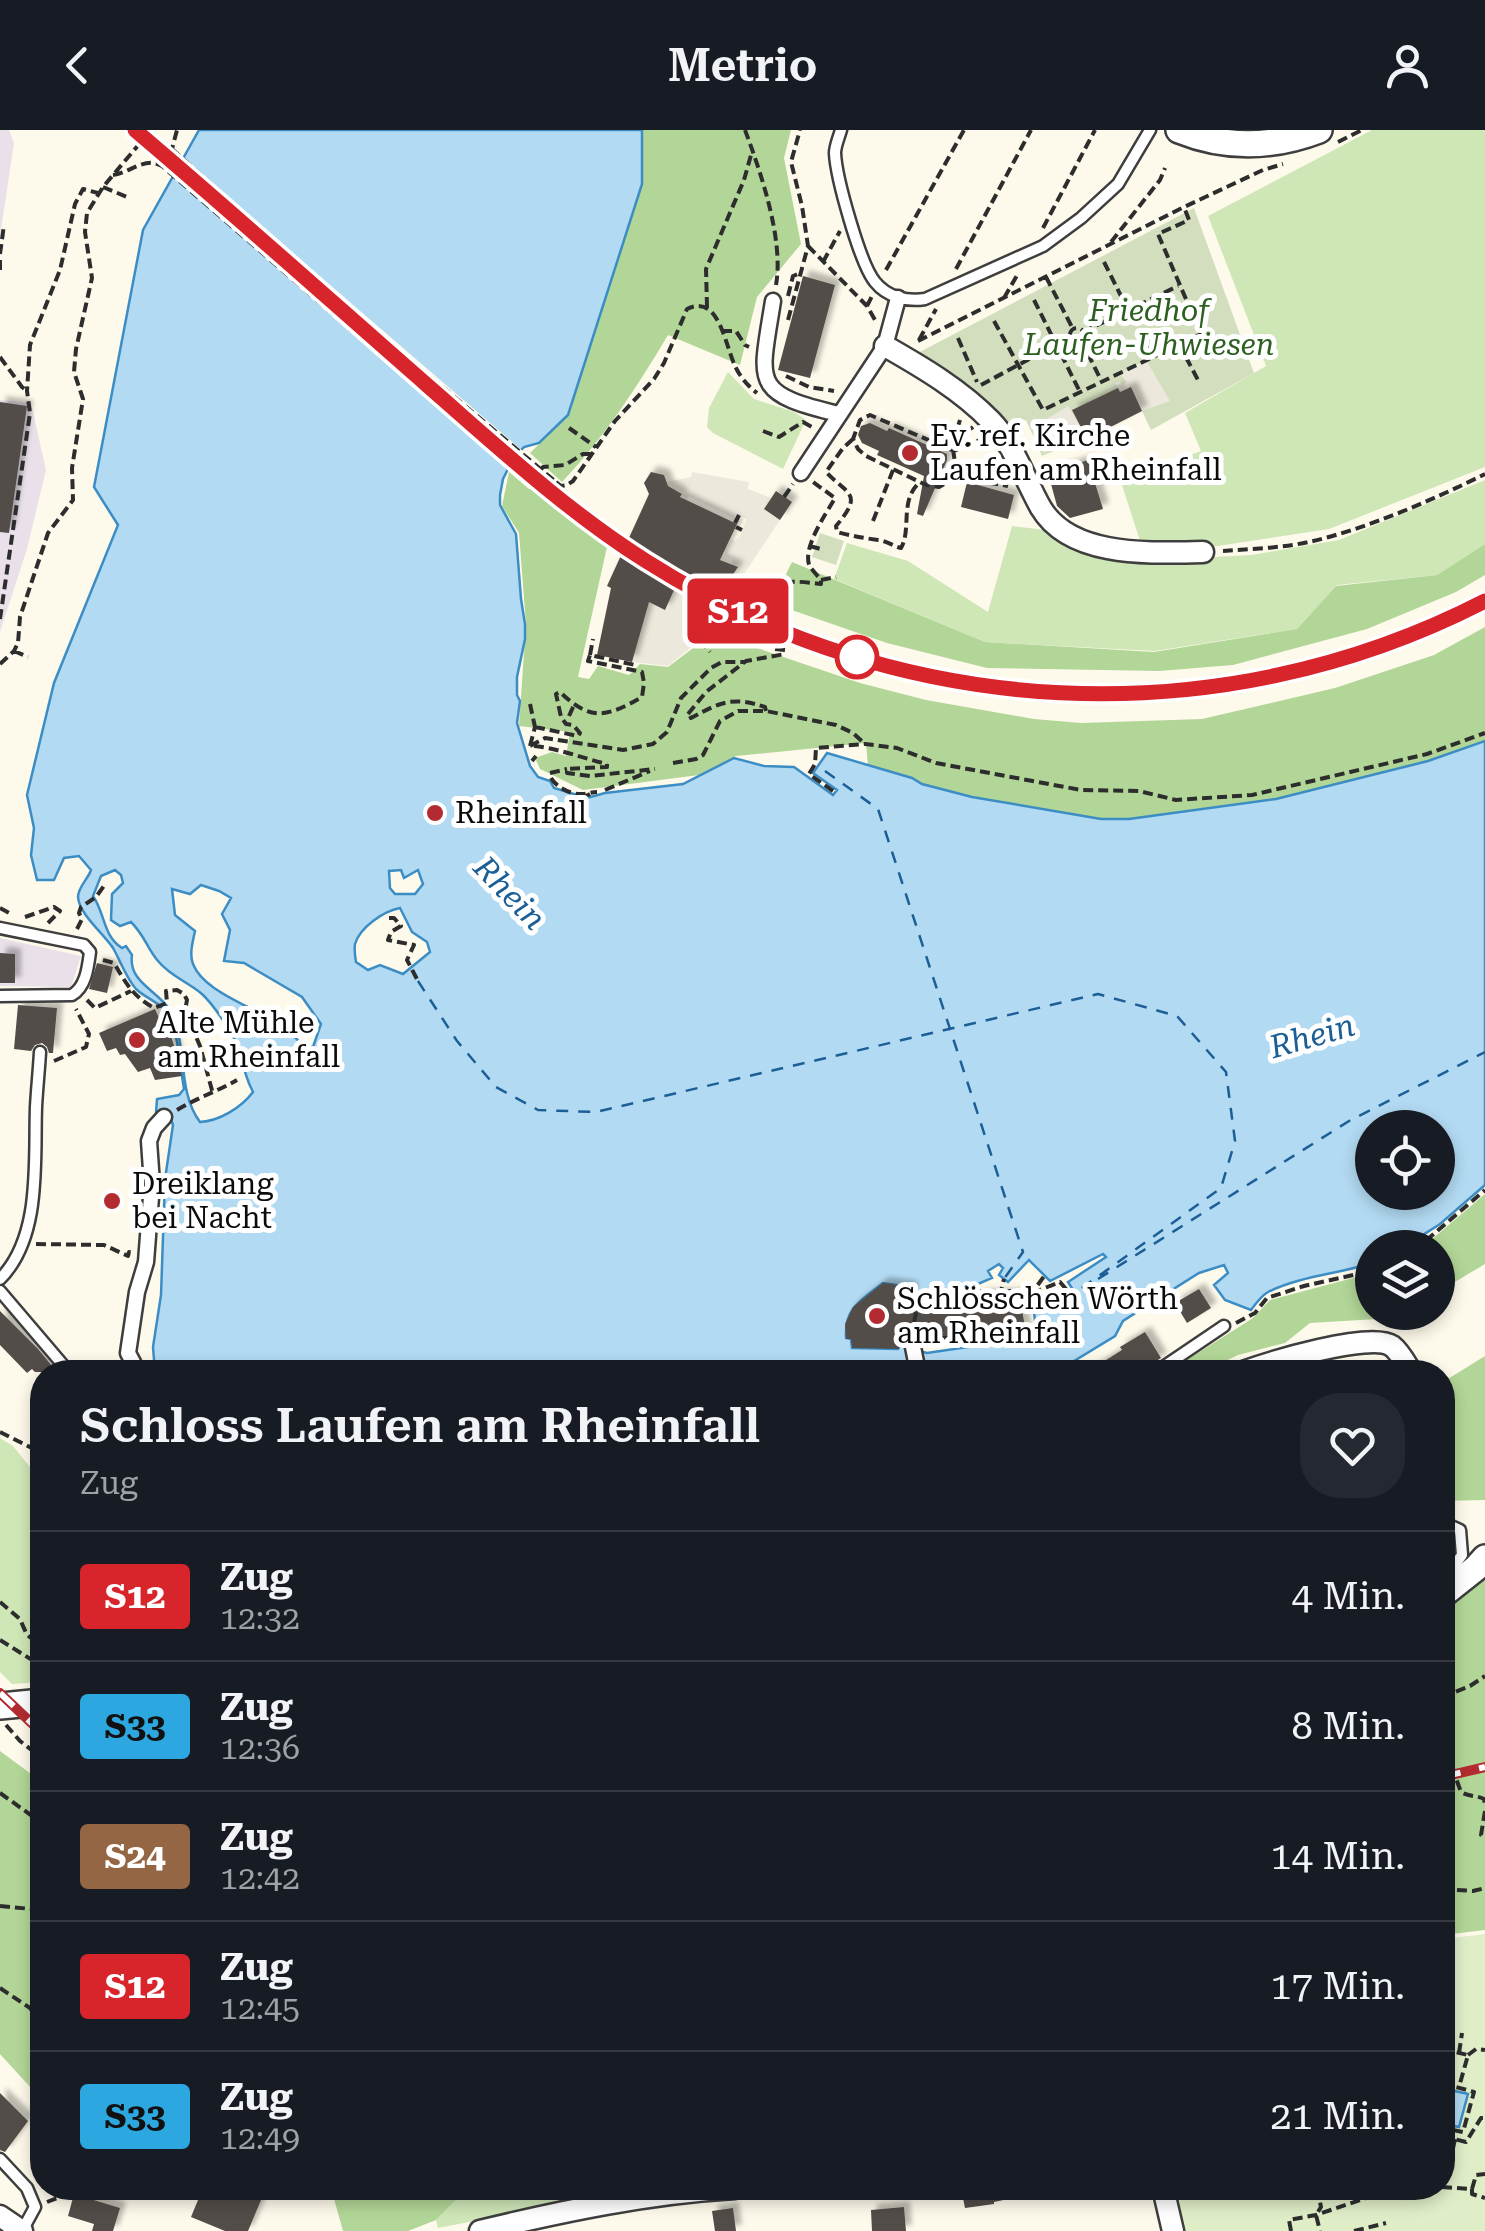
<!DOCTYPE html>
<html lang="de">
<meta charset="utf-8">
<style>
:root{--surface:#171b24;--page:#242831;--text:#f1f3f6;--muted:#9ea1a6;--line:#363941}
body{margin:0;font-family:"Roboto Serif",serif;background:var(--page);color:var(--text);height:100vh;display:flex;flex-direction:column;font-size:38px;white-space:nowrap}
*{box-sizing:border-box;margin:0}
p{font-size:32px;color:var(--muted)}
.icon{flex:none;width:55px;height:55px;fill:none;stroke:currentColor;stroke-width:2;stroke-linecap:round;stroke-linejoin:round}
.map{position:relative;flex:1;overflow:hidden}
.sheet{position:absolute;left:30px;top:1230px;width:1425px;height:840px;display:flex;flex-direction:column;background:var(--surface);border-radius:40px;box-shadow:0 5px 15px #0003}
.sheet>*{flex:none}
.badge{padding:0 20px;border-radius:8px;font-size:35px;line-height:65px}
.buttons{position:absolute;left:1355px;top:980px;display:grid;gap:20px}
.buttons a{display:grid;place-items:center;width:100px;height:100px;border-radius:50%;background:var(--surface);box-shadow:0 5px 15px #0003;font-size:50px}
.map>.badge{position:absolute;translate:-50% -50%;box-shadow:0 0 0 5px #fff}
.round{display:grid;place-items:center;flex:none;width:105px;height:105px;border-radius:40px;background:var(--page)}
.summary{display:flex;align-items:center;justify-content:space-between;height:170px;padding:0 50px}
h1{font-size:48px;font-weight:600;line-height:75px}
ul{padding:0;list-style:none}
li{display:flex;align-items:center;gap:30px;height:130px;padding:0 50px;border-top:2px solid var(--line)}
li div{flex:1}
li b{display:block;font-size:38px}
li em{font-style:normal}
li .badge{min-width:110px;font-weight:700;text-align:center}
header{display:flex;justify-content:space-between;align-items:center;height:130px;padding:0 50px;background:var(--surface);font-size:45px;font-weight:600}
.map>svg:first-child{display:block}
</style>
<header><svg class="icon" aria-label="back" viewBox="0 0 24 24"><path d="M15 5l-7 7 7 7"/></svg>Metrio<svg class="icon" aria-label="person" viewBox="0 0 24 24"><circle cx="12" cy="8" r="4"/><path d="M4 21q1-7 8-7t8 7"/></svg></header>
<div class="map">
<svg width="1485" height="2101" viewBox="0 0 1485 2101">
<defs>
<filter id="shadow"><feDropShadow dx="6" dy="-6" stdDeviation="2.5" flood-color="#0004"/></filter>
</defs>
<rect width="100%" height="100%" fill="#fefaeb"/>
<path fill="#e9e0ea" d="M0,0h9l5,13 -14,93z
M0,270l31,3 15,67 -19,79 -27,83z
M0,808l81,18 -10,31 -71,-1z"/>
<path fill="#cfe6b7" d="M1372,0h113v337l-156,62 -118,18 -70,-3 -20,-62 80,-31 -16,-38 81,-47 -58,-150z
M728,242l26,27 40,13 12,8 -23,49 -70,-36 -6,-6 2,-19z
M1485,350v64l-48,31 -100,10 -40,44 -142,22 -170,-9 -151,-63 13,-36 61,18 80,51 24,-86 34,4 23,18 89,12 93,-5 88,-15z
M0,1308l13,8 29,36v200l-30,2 -12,-12z
M468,2058h204l-100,14 -134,26 -2,-8z"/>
<path fill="#b2d697" d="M642,0h149l-7,28 17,86 -44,53 -17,68 -72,-30c-31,52 -64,103 -106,147l-32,-29 38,-38 74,-231z
M509,342l20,17 4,-3 74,61 -29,130 11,2 9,-13 31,9 11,-11 28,3 45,-34 147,50 66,17 108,19 47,4 121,-4 133,-31 99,-33 51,-28v114l-57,20 -152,38 -147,20h-28l-129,-22 -50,-13 -10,-6 -44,-12 -2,-23 -130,13 -37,19 -116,15 -43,-21 -5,-11 17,-6 14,4 4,-24 -51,-6 7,-102 -7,-91 -17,-27z
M1485,414v31l-29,17 -89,37 -134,36 -74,6 -172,-3 -100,-25 -127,-44 18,-9 14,-28 193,80 169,10 143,-23 39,-43 101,-11z
M1485,1064v70l-47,28v-44l-19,-1 12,-7z
M1372,1143v39l31,1 -9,5 -84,5 -25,20 -47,12 -35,17h-35l85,-54 17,-18z
M1485,1226v144l-42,1v-119z
M1485,1446v354l-42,5 -1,-327z
M0,1621l42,31v318l-42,-46z
M331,2058h137l-32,32 -28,11h-65z"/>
<path fill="#d3debe" d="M1194,78l60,165 -103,57 -9,-19 -40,20 -60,25 -16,-36 -20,6 -34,-30 2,-5 -3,-4 -10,-2 -47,-30z
M820,403l24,8 -8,24 -24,-8z"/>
<path fill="#e0eec8" d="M1485,1804v297h-305l-9,-43h271l1,-249z"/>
<path fill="#ece8db" d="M1146,230l24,41 -28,10 -11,-24 -11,5 -5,-9 5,-2 2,4 5,-3 -7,-8z
M1068,276l17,28 -41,19 -12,-25z
M692,342l57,10 -1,7 23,9 -6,11 15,11 -52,78 -31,31 7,8 -36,29 -36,-4 16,-60 17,7 14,-30 18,9v2l22,6 19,-28 -7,-4 2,-5 -8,-3v-6l6,-11 4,2 4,-3 8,-19 -11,-5 -2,4 -45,-22 -3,4 -5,-3 1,-4 -16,-7 1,-4 24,-5z"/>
<path fill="#b2daf2" stroke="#3d8dc5" stroke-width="2.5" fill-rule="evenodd" d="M199,0h443v54l-74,231 -29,28 -15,4 -11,12 -10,20 -3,16v10l16,29 5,65 4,25v15l-8,38v18l3,6 -3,22 13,43 8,11 12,4 4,7 33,10 18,-5 78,-9 51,-26 30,8 30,1 39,28 4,-5 -24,-17 14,-20 85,25 10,6 50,13 129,22h28l147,-20 152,-38 57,-20v444l-45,39 -36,23 -32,1v15c-33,11 -72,13 -104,29 -7,4 -12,11 -17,18l-26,-10 -11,-15 14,-12 -4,-8 -25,8 -76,48 -8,15 -59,36h-901l-2,-25 8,-52 4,-116 8,-54 -5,-14 -12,2 1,-14 22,-4 5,-6c-4,-23 -5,-55 -17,-76 -7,-11 -22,-15 -31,-24 -10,-11 -15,-27 -23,-41 -9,-14 -34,-34 -35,-51 0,-10 10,-18 13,-27l-12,-14 -15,2 -10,22h-17l-6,-25 3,-27 -7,-33 27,-112 64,-158 -24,-38 49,-257zM115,740l6,5 2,8 -11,11 -1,26 9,6 11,-4c14,14 16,26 27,39 12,15 30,21 44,33 12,11 35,45 39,60 3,14 5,25 12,38 -12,16 -34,29 -53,30 -24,-32 -12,-81 -30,-112 -13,-20 -42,-28 -38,-55l-6,-9 -4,2c-19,-12 -17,-35 -29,-52l8,-20zM401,740l3,8 14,-8 5,14 -8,10h-20l-5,-6 -1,-17zM201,755l18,6 12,7 -9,16 8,16 -6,31 20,2 58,34 19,27 -8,23 -11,-1c-20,-34 -95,-46 -109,-82 -4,-10 0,-23 2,-33l-20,-16 -3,-26 18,5zM400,778l12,24 15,10 3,10 -27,22 -23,-9 -12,5 -12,-8c-1,-6 -2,-12 -1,-18 5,-17 29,-33 45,-36zM1372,998h66v64h-66zM1103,1124l3,3 -38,25 9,14 -3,6 -22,-6 -19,9 3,23 -7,10 -102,15 -27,-7 -2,3 -46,-1 -1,-9 -5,-1c-2,-30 15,-38 37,-55l28,4v4l38,1 6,-5 23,-3 14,-6 -4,-7 11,-7 4,4 -4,7 9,7 21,-22 21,21z
M1442,1958l26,6 -9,33 -16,-3z"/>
<path fill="#fefaeb" d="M179,25l346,298 -8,9 -6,11 -342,-299z"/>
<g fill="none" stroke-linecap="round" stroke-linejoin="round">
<path stroke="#1c5f96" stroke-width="2.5" stroke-dasharray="12 10" stroke-linecap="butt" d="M825,641l53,38 145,443 -19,27
M418,851l39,60 39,46 42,23 58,2 502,-118 79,22 49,56 9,69 -14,47 -146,105
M1098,1149l251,-158 136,-69"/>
</g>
<path fill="#534d48" filter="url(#shadow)" d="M803,146l32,9 -25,93 -32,-8z
M1131,257l11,24 -55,28 -15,-29 46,-22 2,4z
M0,272l27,4 -18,127 -9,-1z
M870,293l17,8 2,-3 58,26v6l-24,56 -6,-2 7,-38 -47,-21 2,-4 -17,-8 -4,-8 3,-9z
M1088,330l15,49 -33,9 -13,-12 -9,-33z
M651,342l13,3 4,11 14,8 -2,3 57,27 -17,36 18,7 -20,30 -39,-18 -14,31 -16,-8 -17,60 -35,-7 14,-67 -4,-2 42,-92 -5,-11z
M967,352l47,13 -6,24 -47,-12z
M776,361l16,11 -12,18 -16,-11z
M0,823l15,1v29h-15z
M97,833l16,4 -6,26 -18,-4z
M18,875l39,3 -4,45h-4l-2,-6 -5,-4 -7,2 -4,6 -17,-2z
M155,879l4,9 6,1 12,35 -2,1 7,21 -27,4 -5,-12 -12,4 -13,-18 -5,1 -4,-7 -9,3 -8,-18z
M883,1153l29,4 -4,23 70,-2v-13l41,-1 7,38 -38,8v-2l-66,-1 -4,-8 -8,-2 -9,6 -2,16 -47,-1 -1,-9h-5l-1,-15 8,-17z
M1199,1159l12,19 -24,15 -12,-20z
M0,1181l38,38 19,23h-22l-3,-3 -5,4 -27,-28z
M1145,1202l16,26 -22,14h-52l35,-22 -2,-3z
M0,1963l28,28 -23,31 -5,-2z
M203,2058h63l-18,43h-23l-34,-14z
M970,2058h61l1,6 -38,8v2l-29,4 -3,-15 9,-2z
M74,2064l46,14 -7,23h-21l2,-7 -26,-8z
M904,2077l2,24h-34l-1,-21z
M733,2078l3,23h-21l-3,-20z"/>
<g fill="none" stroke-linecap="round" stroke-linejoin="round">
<defs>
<path id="service" d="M841,0c-2,7 -6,16 -6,23 1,24 25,111 40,129 12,15 32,20 50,17l118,-53 38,-28 37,-34 32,-54
M0,798l84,17 6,7c-2,15 -4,35 -18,43l-72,1
M0,1149c42,-42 34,-119 36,-172 1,-19 3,-37 4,-55
M0,1161l69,81
M1156,1242l68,-46
M1442,1395h7l11,5 2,25 -10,13
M0,2029l27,29 8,19 -13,24"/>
<path id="pedestrian" d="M773,171c-13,83 -23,92 66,113
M801,343l84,-127 13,-48
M911,1207l7,35
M138,1242l-10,-19 9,-61 9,-30 6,-78 -3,-43 5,-13 10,-11"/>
<path id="minor" d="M885,216c37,21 76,44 106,75 23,24 34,59 50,87 30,50 110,45 162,44
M1243,1242c25,-9 128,-41 149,-26 8,6 14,18 19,26
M1163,2058l10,43
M0,2086l22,15
M480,2101c83,-20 169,-38 255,-43"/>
<path id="tertiary" d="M1179,0c47,19 93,18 140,0
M1442,1465l34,-27 9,-10
M0,1576l42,-4"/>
</defs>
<use href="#service" stroke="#3e3e3e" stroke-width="15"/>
<use href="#pedestrian" stroke="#3e3e3e" stroke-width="19"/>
<use href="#minor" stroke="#3e3e3e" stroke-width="25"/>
<use href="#tertiary" stroke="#3e3e3e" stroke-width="30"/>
<path stroke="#2d2d2d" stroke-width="4" stroke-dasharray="10 5" stroke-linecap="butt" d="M745,0c16,43 39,110 31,155
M1338,12l24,-12
M155,31l17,-12 5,-19
M113,45c17,-2 32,-19 49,-9l367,318 14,-17 22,-2 18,-11h8
M103,57l24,10
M1043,98l52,-98
M1111,112l49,-62 5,-12
M808,116l59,60 8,14
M0,124l4,-29
M0,130v13
M823,132l17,-31
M1104,132l47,94
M956,139l75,-139
M886,140l78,-140
M1046,147l27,52
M788,166l5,-20 5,-2
M1004,168l15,-26
M1034,170l46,92
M867,176l5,-10
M707,177l-1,-38 38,-89 7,-25
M788,190l20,-74 -6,-40 -11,-44 9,-32
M994,191l49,89 158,-76 -43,-100 31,-14 -5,-13
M1070 205a7 7 0 1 1 14 0a7 7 0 1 1-14 0Z
M722,201h14l9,14 4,2
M1083,202l95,-46
M958,208l19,44
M919,210l17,-31
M1081,210l21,42
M918,211l266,-134 79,-37 20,-6
M1179,214l19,36
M0,227l22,30 5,4
M786,246l23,11 25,4
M981,255l89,-48
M569,298l27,19
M763,301l16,6 24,-15 9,5
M853,309l-10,9 -17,24c22,23 38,21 10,54l1,6c14,4 27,6 41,8 9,1 15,6 23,8 11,-19 -2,-48 19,-66
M954,309l6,-19
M953,312l20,-15
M953,319l4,28 51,9
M957,347l-18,10 -13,-2 -60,-29 -8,-7 -5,-10 7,-19 10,-5 84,36 28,-12
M556,352l5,4 6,-1 6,-4 42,-60 39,-42 10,-16 23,-54c33,-16 38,38 49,59 5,10 12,18 21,25
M784,367l9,-13
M873,391l20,-51
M735,393l4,-8
M736,397l6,3
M810,416l14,4
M1223,421c28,-2 58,-3 86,-9 57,-13 124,-42 176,-68
M821,450l15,-3
M697,459l12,5
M0,489l30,-206 -3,-22 3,-46 30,-75 15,-66 8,-15 15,4
M700,510l10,12
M785,520l-11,-1 -2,-8 -6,-2 -32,-3c9,-24 25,-51 54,-54 11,-1 23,1 33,2v-4c-1,-1 -10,-12 -11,-13 -9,-18 16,-53 25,-69l-22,-16
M14,521l14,6
M590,525l3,-16
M0,534l14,-13 4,-8 2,-26 28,-84 25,-33 -1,-32 11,-69 -9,-27 2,-23 16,-71 -7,-46 2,-19 16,-26 48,-57
M530,574l5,23
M688,584l18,-22 40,-31 39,-7
M569,586l5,-11
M690,586l1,2c30,-16 41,-22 74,-11l1,4
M535,597l43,9 2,-3 -7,-8 -7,-1 -5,-7 -5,-23 4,-2c31,30 47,25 82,5l2,-14 -2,-11 -54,-11 2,-6 45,10v-3
M530,616l15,-8 78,12 30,-6 14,-12 14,-34 30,-30 11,-6h24
M530,616l5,-19
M534,616c23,2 48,12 73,18
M532,631l4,-5
M673,633l23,-4 7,-4 17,-34 18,-10h28l70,14 17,8 12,11
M607,634v3l-40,2v4l23,3 65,-7
M550,643l17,-4
M551,648c5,9 20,17 31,16 5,0 10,-2 15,-2
M605,660l45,-19
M833,661l-24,-17 6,-10 1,-16 49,-4 32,4 39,15 145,27 58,1 37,9 76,-5 175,-41 58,-21
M569,688l5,-16 16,-8
M0,778l11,6
M25,787l29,-10 6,4 -12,12
M389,788h5l7,8 -10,6 -3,8 26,5 -7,15 11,21
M77,799l5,-10 -3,-6 2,-6 15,-10 10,-14
M103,830l11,3c13,22 18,32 40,45l13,-5 -1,-12 11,-1 7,4 3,6 -2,11 15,35 13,48
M87,870l8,8 36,-17
M54,931l32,-14 3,-13 -13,-25
M205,939l19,-7
M177,980c20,-12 41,-19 60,-30
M36,1114l68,1 24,11 1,-4 3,1
M1413,1118l16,-10 56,-48
M1001,1161h20v4l11,-2 13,-18
M1032,1163l28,-11 11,13 4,-2
M914,1192l5,-22 3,-3 44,-1v-5h35l3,-12
M1236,1193l19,-10 12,-15 37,-12 54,-12 14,-5
M926,1208h62
M0,1302l42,21
M0,1472l20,17 7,16 15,11
M0,1510l37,23 5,1
M1442,1567l28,-11 15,-10
M6,1595l14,16 22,17
M1442,1625l9,10 10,27c8,5 15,3 23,7l1,6
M0,1663l42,30
M1485,1681l-4,24 4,3
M1442,1759l31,2 12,-3
M0,1776l42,4
M0,1858l30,20 12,16
M1442,1919l26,6 -9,32
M1459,1923l3,-20
M1468,1925l8,-6 9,1
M1442,1953l32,9 -11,40 -21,-4
M1442,2006l24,6 15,-24h4
M1442,2020l10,3 3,-14
M1442,2034l6,6 -6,14
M1442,2057l30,2 4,-14 9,-1
M1317,2058l4,19 -5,8 4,16
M1472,2059v5l13,4
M47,2072l15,-6 3,-8
M1291,2101l-2,-11 27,-5 50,-17 61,-5 12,-5
M1354,2101l32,-8"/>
<use href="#service" stroke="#fff" stroke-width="10"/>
<use href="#pedestrian" stroke="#fff" stroke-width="14"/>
<use href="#minor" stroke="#fff" stroke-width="20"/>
<use href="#tertiary" stroke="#fff" stroke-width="25"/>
<defs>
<path id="rail" d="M135,0l345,301 107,88
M748,486c237,109 505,103 737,-15
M0,1563l42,40
M1442,1647l43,-10"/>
</defs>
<use href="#rail" stroke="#b32b30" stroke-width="10"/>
<use href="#rail" stroke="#fff" stroke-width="6" stroke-dasharray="19" stroke-linecap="butt"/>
<path stroke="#2d2d2d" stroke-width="4" stroke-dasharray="10 5" stroke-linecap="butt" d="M172,19l199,178 185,155"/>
</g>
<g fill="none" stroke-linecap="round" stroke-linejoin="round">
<defs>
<path id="line" d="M135,0c99,84 196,171 293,256 70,61 140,126 218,175 253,161 573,177 839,40"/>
</defs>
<use href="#line" stroke="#fff" stroke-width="22"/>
<use href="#line" stroke="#d8242b" stroke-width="15"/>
</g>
<g fill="#b32b30" stroke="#fff" stroke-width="4">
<circle cx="910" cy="323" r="10"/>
<circle cx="435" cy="683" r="10"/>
<circle cx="137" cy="910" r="10"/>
<circle cx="112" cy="1071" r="10"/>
<circle cx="877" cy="1186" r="10"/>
</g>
<circle fill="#fff" stroke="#d8242b" stroke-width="5" cx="857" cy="527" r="20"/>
<g text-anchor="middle" stroke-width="10" stroke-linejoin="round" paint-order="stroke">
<g font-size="30" font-style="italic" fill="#2c5f20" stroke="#fff">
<text x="1149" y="191">Friedhof<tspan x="1149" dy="34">Laufen-Uhwiesen</tspan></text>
</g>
<g font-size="30" fill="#0b0b0b" stroke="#fff" text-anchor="start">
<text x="930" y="316">Ev. ref. Kirche<tspan x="930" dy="34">Laufen am Rheinfall</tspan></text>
<text x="455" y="693">Rheinfall</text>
<text x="157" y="903">Alte Mühle<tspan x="157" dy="34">am Rheinfall</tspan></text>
<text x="132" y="1064">Dreiklang<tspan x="132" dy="34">bei Nacht</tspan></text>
<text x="897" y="1179">Schlösschen Wörth<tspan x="897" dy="34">am Rheinfall</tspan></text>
</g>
<g font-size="32" font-style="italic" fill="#1c5f96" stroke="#fff">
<text transform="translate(510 763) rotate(46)" y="11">Rhein</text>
<text transform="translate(1312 906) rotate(-16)" y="11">Rhein</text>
</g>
</g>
</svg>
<div class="buttons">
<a><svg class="icon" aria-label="locate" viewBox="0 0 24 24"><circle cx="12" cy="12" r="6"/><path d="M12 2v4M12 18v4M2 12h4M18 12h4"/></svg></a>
<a><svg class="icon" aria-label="layers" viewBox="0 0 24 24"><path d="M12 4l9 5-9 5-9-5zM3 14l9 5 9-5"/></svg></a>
</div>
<b class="badge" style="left:738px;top:481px;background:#d8242b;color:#fff">S12</b>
<section class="sheet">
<div class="summary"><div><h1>Schloss Laufen am Rheinfall</h1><p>Zug</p></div><a class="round"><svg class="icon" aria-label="heart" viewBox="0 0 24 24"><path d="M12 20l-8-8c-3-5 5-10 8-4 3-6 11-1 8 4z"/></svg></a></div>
<ul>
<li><span class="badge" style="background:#d8242b;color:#fff">S12</span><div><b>Zug</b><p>12:32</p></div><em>4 Min.</em></li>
<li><span class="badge" style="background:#2da7df;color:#111">S33</span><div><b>Zug</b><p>12:36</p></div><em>8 Min.</em></li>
<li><span class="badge" style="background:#946644;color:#fff">S24</span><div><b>Zug</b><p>12:42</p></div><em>14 Min.</em></li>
<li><span class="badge" style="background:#d8242b;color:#fff">S12</span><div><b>Zug</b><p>12:45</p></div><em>17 Min.</em></li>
<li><span class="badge" style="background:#2da7df;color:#111">S33</span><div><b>Zug</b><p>12:49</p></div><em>21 Min.</em></li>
</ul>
</section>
</div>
